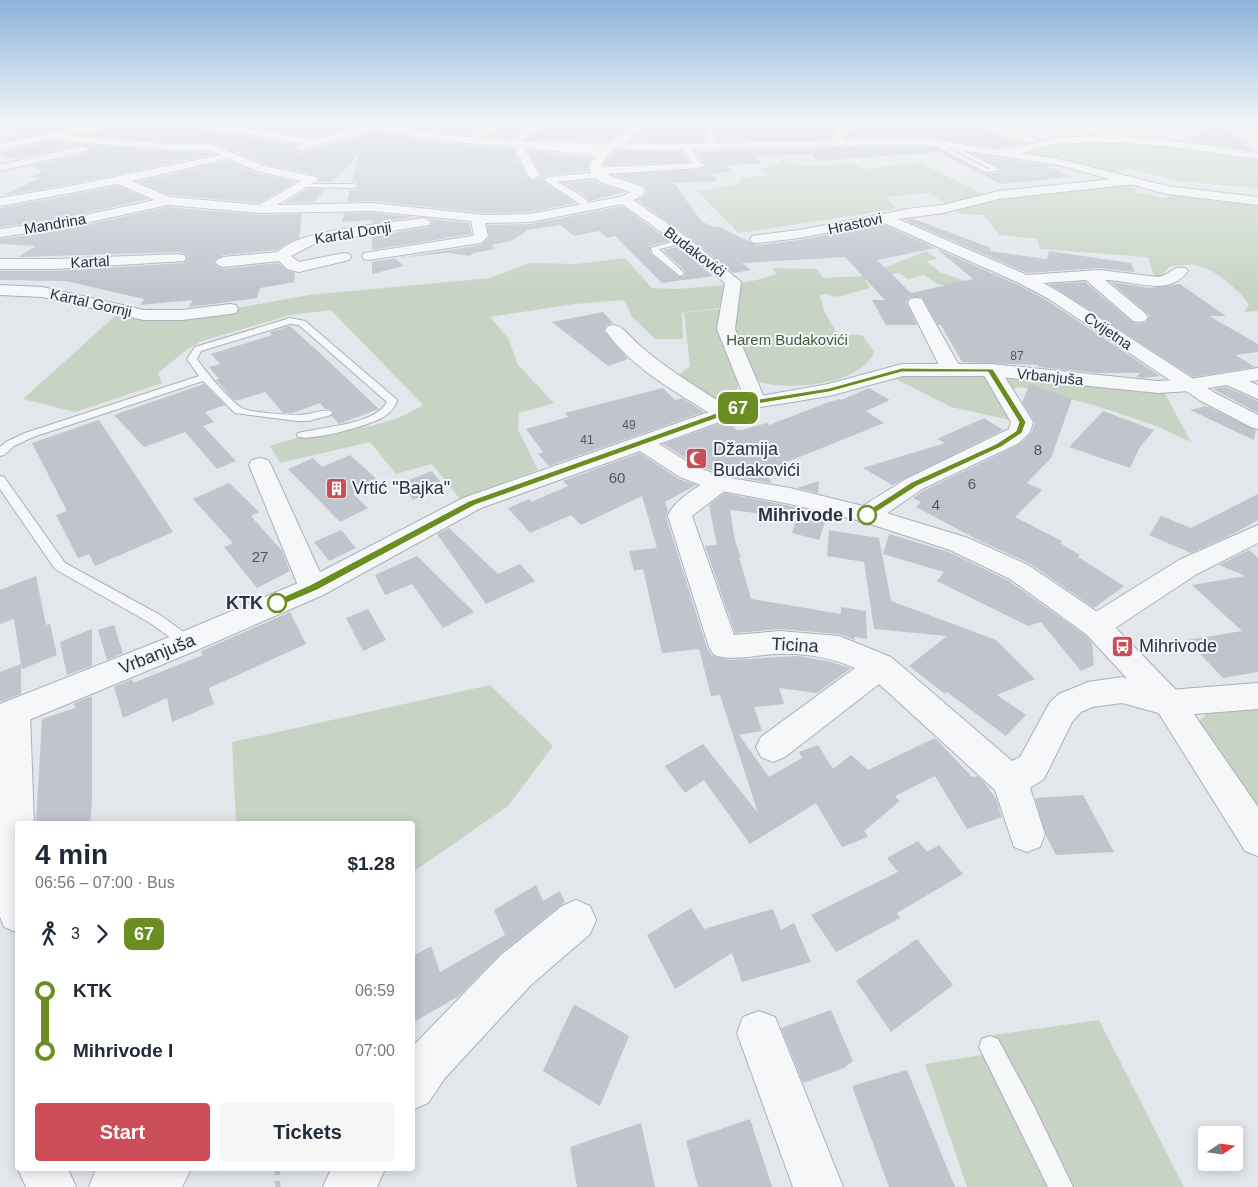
<!DOCTYPE html>
<meta charset="utf-8">
<style>
:root{--surface:#fff;--page:#f6f6f7;--text:#1f2937;--muted:#747a83;--accent:#cb4d58}
body{margin:0;font-family:Arial,sans-serif;background:var(--page);color:var(--text);height:100vh;display:flex;flex-direction:column;font-size:19px;white-space:nowrap}
*{box-sizing:border-box;margin:0}
p{font-size:16px;color:var(--muted)}
.icon{flex:none;width:28px;height:28px;fill:none;stroke:currentColor;stroke-width:2;stroke-linecap:round;stroke-linejoin:round}
.map{position:relative;flex:1;overflow:hidden}
.side{position:absolute;left:15px;top:821px;width:400px;height:350px;display:flex;flex-direction:column;background:var(--surface);border-radius:5px;box-shadow:0 2px 12px #0003}
.side>*{flex:none}
.badge{padding:0 10px;border-radius:8px;font-size:18px;line-height:32px}
.needle{width:32px;rotate:77deg}
.tools{position:absolute;left:1198px;top:1126px;display:grid;gap:10px}
.tools a{display:grid;place-items:center;width:45px;height:45px;border-radius:5px;background:var(--surface);box-shadow:0 2px 12px #0003;font-size:25px}
.map>.badge{position:absolute;translate:-50% -50%;box-shadow:0 0 0 2px #fff}
.legs{display:flex;align-items:center;gap:8px;height:55px;padding:0 20px;font-size:16px}
.legs p{margin-inline-start:auto}
.headline{display:flex;align-items:center;justify-content:space-between;height:85px;padding:0 20px}
h1{font-size:28px;font-weight:700;line-height:38px}
.action{display:flex;gap:10px;margin-top:auto;padding:10px 20px}
.action a{flex:1;height:58px;border-radius:5px;background:var(--accent);color:#fff;font-size:20px;font-weight:700;line-height:58px;text-align:center}
.action a+a{background:var(--page);color:var(--text)}
ul{padding:0 20px;list-style:none}
li{display:flex;align-items:center;gap:18px;height:60px;font-size:19px}
li i{display:grid;place-items:center;width:8px;height:100%;margin:0 6px;background:currentColor}
li i::after{content:'';width:12px;height:12px;margin:-6px;border:4px solid;border-radius:50%;background:var(--surface)}
li p{margin-inline-start:auto}
li:first-child i{background:linear-gradient(#0000 50%,currentColor 0)}
li:last-child i{background:linear-gradient(currentColor 50%,#0000 0)}
.map>svg:first-child{display:block}
</style>
<div class="map">
<svg width="1258" height="1187" viewBox="0 0 1258 1187">
<rect width="100%" height="100%" fill="#e3e6eb"/>
<path fill="#d5d8e0" d="M21,123l43,2 14,4 -78,15v-17z"/>
<path fill="#c7d4c4" d="M1109,140l149,16v32l-74,-6 -57,-14 -13,6 -106,-22 59,-11z
M784,159l18,8 50,-4 12,6 55,-6 67,32 -36,12 -20,-14 -44,4 11,12 -158,24 -42,-42 23,-3 21,-5 -1,-5 28,-3 -7,-7 12,-1z
M1122,185l16,3 -3,4 28,6 13,-4 82,11v106l-14,1 5,-7c-4,-8 -11,-13 -18,-20 -20,-17 -35,-25 -62,-18l-7,9 -7,3 -7,-22 -108,-8 -3,-10 -37,-4 -17,-20 -22,-1 -8,-4 49,-14z
M926,251l12,8 -12,2 14,11 33,12 -8,8 -29,-9 -12,-8 -16,4 -9,-6 -34,7 5,8 -33,9 -11,-3 -6,1 4,16 13,23 25,1 12,17c-12,33 -88,40 -117,29l-25,-52 8,-46 17,-3 19,-6 -3,-6 44,1 6,9 41,-2z
M625,258l27,30 25,1 48,-4 -6,23 -37,5 1,26h-28l-23,-22 -8,-17 -50,4 -84,13 18,21 10,27 36,38 -35,10 -1,16 20,41 -78,29 -28,-35 -36,10 -26,-32 -90,21 -10,-17c50,-18 108,-11 153,-41l-92,-95 -41,5 -88,26 -13,7 -31,25 4,10 -87,29 -52,-13 92,-83 55,4 139,-25 181,-17 39,-15 48,1z
M719,309l-1,19 20,55c-1,13 -6,16 -17,22l-45,-28 14,-11 -6,-53z
M910,372l74,3 31,46 -64,-14 -57,-29z
M1011,377l152,13 28,52 -37,-17 -60,-20 -73,-18 -16,4v-10z
M490,685l63,61 -45,60 -95,66 -1,-48h-176l-4,-82z
M1258,706v112l-51,-77 -8,-20 11,-10z
M1099,1020l85,167h-217l-42,-123 76,-12 -7,-17z"/>
<path fill="#c0c4cd" fill-rule="evenodd" d="M13,122h79l-92,20v-3l24,-5 -19,-7z
M124,122h35l7,5 88,10 42,8 -3,4 8,4 76,-22 58,11 80,7 -1,4 14,26 6,2 8,-6 -14,-23 1,-2 64,8 -5,6v7l-40,4 -6,5 34,23 -46,9 -44,1 -114,-12 -25,1 3,-12h6l4,-3 -4,-5h-4l7,-28 -26,28h-15l2,-3 -4,-4 -51,-11 -53,-22h-40l-92,-7 37,-8z
M213,122h137l6,4 -41,12z
M385,122h107l-22,13 -35,-3z
M511,122h23l-24,17 -23,-2z
M552,122h83l-25,19 -83,-1z
M653,122h41l1,2h16l1,1 -3,-1 -4,4 1,14 -77,-1z
M756,122h90l-11,10 -4,7 -115,2 -2,-14 42,1z
M862,122h131l-7,6 11,9 30,7 -30,4 -63,-10h-89z
M1219,123l33,27 -66,-9z
M49,141l33,3 -66,15 -16,-6z
M85,144l87,8h37l5,2 -143,30 -70,12 41,-19h-11l12,-6 -12,-5 56,-13 3,-5z
M889,147l47,1 49,26 16,-2 2,-2 -30,-16 72,11 28,12 -72,7 -62,-32 -123,9 -4,-7 -56,2 6,8 -37,1 7,7 -21,1 6,8 -43,2 28,39 13,5h4l38,18 42,-5 83,-16 136,61 30,16 112,75 -17,2 -7,-1 4,-4h-42l-60,-6 1,-2 -77,-3 -21,-37h-3l-16,-28h-12l-4,5 11,23h-31l-14,-25h13l-40,-43 -103,6 9,7 -18,3 -44,-36 -52,-37 7,-3 3,-6 -2,-5 -30,-11 87,-6 4,-4 -10,-13zM936,248l37,31 -62,14 -34,-33z
M617,151l66,1 6,10 -84,3 4,-8z
M228,161l28,12 40,9 -37,21 -89,-8 -32,-13z
M595,180l4,4 27,8 -36,9 -10,-9 -17,-9z
M118,186l31,13 -91,20 -58,8v-19z
M307,189h19l-13,13 -29,1z
M622,206l48,35 -20,5v7l29,24 6,-1v-5l-22,-21 15,-3 35,29 -51,7 -47,-47 -8,2 -8,-7 -25,5 -13,-11 -33,5 -17,11 -20,4 4,4 -22,4 -3,3 -22,-3 -53,5 9,8 -32,8v-12l109,-17 8,-8 -2,-12 43,-1z
M168,207l91,8 43,-1 -3,24 -11,5 -11,7 -54,5 -10,7 4,4 6,3 55,-6 8,7 9,3 -1,9 -34,6 -3,10 -68,9 4,-7 -53,5 4,-6 -78,-18 -66,-1v-9h54l130,-8 4,-6 -4,-4 -5,-1 -161,5 18,-11 -36,-2v-5l58,-8z
M344,213h28l43,4 -43,6v-3l-30,2z
M429,219l40,4 3,11 -100,16v-14l57,-9 4,-5z
M914,219l77,29 -1,3 57,8 2,-8 82,12 4,9 -36,-4 -72,5 -122,-53z
M1085,282l47,40 7,2 7,-2 4,-6 -39,-34 38,6 31,-4 46,32h-17l49,28v8l-23,3 20,12 -62,10 -144,-93z
M603,312l10,11 -7,2 -2,6 24,28 -20,7 -56,-44z
M290,326l32,29 57,54 -40,15 -7,-8 1,-6 -8,-1 -5,-6 -27,10h-10l-18,-21 -29,9 -4,-3 -16,-18 3,-1 -10,-12 11,-3 -9,-10 61,-19 -2,-3z
M204,384l21,21 -20,7 9,10 -11,4 33,35 -19,8 -32,-37 -41,15 -30,-32z
M1030,384l42,15 -21,59 -24,25 15,7 -27,27 47,24 -2,2 20,12 -2,2 46,29 -30,22 -65,-45 -49,-22 -64,-34 5,-5 -8,-4 10,-7 97,-47 11,-11 4,-10 -13,-21z
M1226,387l32,14v12l-45,-24z
M663,388l12,12 7,-2 22,14 -155,54 -11,-12 5,-2 -17,-23 42,-12 -3,-4z
M869,388l21,12 -24,11 18,12 -117,47 4,13 -47,-8 -27,-10 -34,-21 64,-23 10,9h5l25,-7 2,2 60,-23 10,-3 2,1z
M1206,406l50,24 -2,10 -64,-30z
M1103,411l51,19 -14,17 -10,21 -61,-21z
M984,418l19,12 -111,55 -29,-17 82,-25 -8,-4z
M99,420l74,112 -78,34 -6,-12 -11,4 -22,-43 11,-4 -35,-68z
M640,453l39,26 17,6 -31,17 3,9 -2,6 41,131 5,8 18,4 68,-4 29,5 24,7 -34,25 -38,-5 5,16 -30,3 8,24 -23,4 30,42 33,-19 -3,-6 19,-7 15,24 18,-14 17,15 67,-32 37,39 5,-1 7,6 12,17 6,18 -35,12 -32,-53 -40,20 5,5 -36,30 4,6 -26,10 -26,-44 -66,41 -46,-64 -19,13 -20,-27 38,-22 55,69 -38,-118 -9,1 -12,-47 -37,4 -19,-84 -9,2 -5,-20 28,-3 -15,-52 -61,29 -10,-10 -41,18 -22,-25 21,-9 2,3 37,-16 -5,-5z
M350,455l30,27 -27,12 15,14 -28,14 -52,-53 25,-11 9,9z
M432,471l13,17 -32,12 -12,-17z
M819,481l-1,12 -21,-5z
M229,483l30,29 -8,4 31,35 8,20 -33,17 -33,-41 9,-4 -40,-44z
M724,493l66,13 37,10 -8,24 -27,-7 5,-15 -67,-8 5,31 6,16h-2l12,42 90,15v-7l25,4 1,28 -13,-2 1,3 -16,-6 -59,-5 -45,4 -30,-87 12,-1 -8,-40z
M1258,494v26l-25,14 -42,19 -42,-18 12,-19 30,12z
M449,528l49,46 22,-10 15,17 -49,23 -49,-70z
M341,530l15,18 -27,13 -15,-19z
M829,530l50,8 12,63 105,39 39,39 -38,16 29,20 -20,21 -59,-44 -2,2 -36,-28 38,-30 -73,-7 -10,-67 -37,-6z
M889,534l60,18 60,29 76,54 7,8 2,22 -13,6 -40,-49 -13,4 -91,-45 7,-9 -61,-18z
M1249,550l9,8v114l-35,6 -36,-38 55,-9 -50,-46 53,-9 -26,-11z
M417,556l57,56 -31,16 -31,-44 -27,11 -10,-20z
M36,576l10,49 4,-1 7,31 -35,14 -1,-3v28l-21,8v-30l21,-8 -7,-45 -14,5v-34z
M368,609l18,31 -23,11 -17,-33z
M290,612l16,32 -97,44 5,16 -42,18 -5,-24 -44,20 -9,-31 18,-8 1,4 70,-28 -2,-4z
M114,625l9,28 -16,7 -9,-30z
M92,629v37l-25,9 -7,-33z
M92,696v105l-2,23h-54l6,-105 33,-11 -1,-5z
M1083,795l31,57 -58,3 -10,-19 -11,-38z
M918,841l9,11 12,-7 24,29 -66,39 3,5 -64,34 -25,-37 87,-43 -11,-14z
M536,885l7,16 17,-10 5,11 -65,52 -41,42 -47,27v-66l19,-11 9,26 65,-37 -11,-25z
M691,908l13,21 69,-20 8,21 13,-7 17,39 -69,20 -10,-29 -57,36 -28,-54z
M917,939l36,46 -62,47 -35,-51z
M574,1004l55,32 -29,70 -57,-35z
M831,1010l22,51 -9,7 -41,15 -22,-55z
M907,1070l48,117h-66l-37,-101z
M750,1119l22,68h-74l-12,-46z
M641,1123l14,64h-78l-7,-40z"/>
<g fill="none" stroke-linecap="round" stroke-linejoin="round">
<defs>
<path id="service" d="M710,126l3,2 1,19 -3,2 -3,-2 -1,-19z
M932,142h4l52,27h3l-47,-24 5,-1 52,26 -16,2 -53,-28z
M303,184h52l3,2 -3,2 -50,-1z
M683,239l4,2 -1,2 -27,6 24,23 1,2 -4,2 -28,-23 -1,-5z
M290,318l15,3 91,78 1,2c-3,7 -6,11 -12,15 -13,9 -72,25 -87,21l-1,-2 1,-2c23,-6 77,-8 89,-31l-88,-77 -9,-1 -89,27 -4,8c8,12 33,42 45,49 9,5 46,7 58,7 10,0 21,-6 31,-4l1,2 -1,2 -23,6h-11l-62,-8 -32,-32 -170,56 -19,9 -10,9 -4,1v-9l6,-5 19,-9 174,-57 -12,-17 8,-12z
M0,476l4,1 61,86 95,52 32,23 2,4 -2,4 -5,2 -5,-2 -32,-23 -95,-54 -55,-80z
M990,1036l8,3 35,65 40,83h-25l-69,-140 3,-8z"/>
<path id="pedestrian" d="M683,145h6l13,20 -1,2h-6l-13,-20z
M599,172l3,1v4l-45,5 22,12 13,11v4l-3,1 -45,-30 4,-3z"/>
<path id="minor" d="M0,122h11l-11,5z
M161,122h34l59,7 61,11 60,-17 5,3 -1,2 -79,23 -5,-3 6,-4 -47,-9 -88,-10z
M496,122h13l-35,20 -4,1 -5,-3z
M538,122h12l-28,19 79,9 38,-28h12l-44,34 -5,11 100,-4 2,2 -2,2 -4,1 -92,6 37,13 2,3 -3,6 -9,4 55,38 53,44 -6,47 31,73 -3,4 -7,2 -7,-2 -3,-4 -29,-73 8,-46 -47,-39 -56,-40 -92,18 -45,1 3,13 -7,7 -112,17 -5,-1 -2,-3 2,-3 108,-17 2,-1 -3,-14 -99,-10 -113,2 -91,-8 -110,24 -58,8v-8l58,-8 97,-21 -37,-16 -118,22v-8l71,-12 149,-31 -11,-5h-37l-130,-11 -1,-2 1,-2 4,-1 126,10h39l53,22 52,11 2,3 -41,25 95,-2 114,12 44,-1 90,-17 11,-5 -31,-10 -10,-11v-6l6,-9 -68,-8 -2,4 14,23 -6,4 -4,-1 -14,-26 3,-9 -7,3 -5,-3zM228,159l29,12 44,10 -42,24 -89,-8 -38,-16z
M849,122h11l-16,15 -6,10h-8l-1,-2 7,-12z
M1000,122h15l-14,7 4,3 33,6 1,2 -5,3 -36,-7 -10,-8z
M1246,122h12v7z
M1110,135l58,5 90,13v6c-59,-8 -119,-19 -179,-16 -7,0 -15,0 -23,1 -13,2 -52,18 -62,8l5,-3 27,-3 29,-8z
M83,146l4,1 1,2 -1,2 -87,20v-6z
M1130,177l6,4 -2,3 -135,15 -56,14 -45,6 129,56 72,-5 59,7c11,-1 15,-12 27,-9l3,3c-19,27 -56,9 -83,9l40,33 3,4 -3,4 -6,1 -6,-1 -47,-41 -43,3 18,10 154,100 43,22v14l-7,-2 -50,-26 -152,-102 -30,-16 -137,-61 -83,16 -42,5 -5,-1 -2,-3 2,-3 5,-1 42,-5 115,-22 29,-3 56,-14z
M424,218l7,4 -2,3 -113,18 -25,13 8,6 45,-9 5,1 2,3 -2,3 -50,12 -12,-3 -8,-8 -56,6 -5,-2 -3,-3 3,-3 5,-2 55,-5c20,-23 114,-29 146,-34z
M179,254l5,1 2,3 -2,3 -130,8h-54v-10h54z
M0,285l42,2 102,23h38l48,-6 6,1 2,4 -2,4 -6,1 -48,6h-38l-102,-23 -42,-2z
M916,298l6,1 2,4 37,66 -3,4 -7,2 -7,-2 -3,-4 -33,-66 2,-4z
M614,325c10,2 16,12 24,19 28,25 61,44 92,65l3,4 -3,4 -7,2 -7,-2c-38,-24 -85,-49 -111,-87l3,-4z
M991,364l7,2 35,56 -3,10 -11,11 -97,46 -46,32 -9,2 -9,-2 -3,-6 3,-6 48,-30 103,-50 2,-7 -30,-52 3,-4z
M1229,373l29,12v14l-36,-16 -3,-4 3,-4z
M260,458l8,2 3,5 56,123 -4,7 -10,3 -10,-3 -4,-7 -50,-123 3,-5z
M719,477l8,2 4,5 -4,5 -35,27 42,119 46,-4 59,5 52,21 121,104 8,-4 30,-55 9,-8 29,-12 34,-5 47,13 89,-7v26l-89,7 -47,-13 -30,4 -11,5 -9,10 -28,57 -14,9 15,46 -5,13 -13,5 -13,-5 -19,-57 -116,-106 -94,73 -12,5 -12,-5 -5,-10 5,-10 94,-69c-23,-10 -50,-15 -76,-14 -22,0 -45,8 -65,1l-5,-8 -41,-131c5,-15 35,-35 51,-39z
M1258,525v18l-61,31 -91,60 -10,3 -10,-3 -4,-8 4,-8 93,-58z
M14,699l11,4 5,10 4,111h-16v109l-14,-6 -4,-10v-208l3,-6z
M576,900l14,6 6,14 -6,14 -59,51 -86,93 -17,25 -16,7 1,-64 88,-91 61,-49z
M759,1011l16,6 68,170h-50l-56,-154 6,-16z
M18,1169h50l8,18h-50z
M96,1169h95l-9,18h-93z
M331,1169h54l-8,18h-54z"/>
<path id="tertiary" d="M102,122h20l-5,3 -117,25v-6z
M352,122h22l61,12 94,8 157,2 203,-5 45,1 125,19 108,27 91,11v8l-91,-11 -109,-29 -124,-19 -45,-1 -203,5 -157,-2 -94,-8 -78,-15z
M902,364h89l167,17 32,-2 68,-11v12l-68,11 -32,2 -167,-17h-88l-74,20 -69,11 -101,37 37,23 28,10 66,11 77,19 101,31 60,27 78,53 74,76 78,113v49l-13,-5 -87,-139 -72,-78 -76,-55 -60,-29 -89,-29 -71,-17 -79,-15 -31,-12 -40,-26 -159,57 -158,87 -126,55 -197,82v-28l177,-70 126,-53 160,-83 286,-100 79,-14z"/>
</defs>
<use href="#service" stroke="#acb0b9" stroke-width="2"/>
<use href="#pedestrian" stroke="#acb0b9" stroke-width="2"/>
<use href="#minor" stroke="#acb0b9" stroke-width="2"/>
<use href="#tertiary" stroke="#acb0b9" stroke-width="2"/>
<path stroke="#c1c4ca" stroke-width="1" stroke-dasharray="1 1" stroke-linecap="butt" d="M503,191l11,-4 -3,-2 7,-1"/>
<path stroke="#c1c4ca" stroke-width="2" stroke-dasharray="2 2" stroke-linecap="butt" d="M472,200l17,-3 18,-7
M698,231l24,-3 12,10 7,2"/>
<path stroke="#c1c4ca" stroke-width="5" stroke-dasharray="6 6" stroke-linecap="butt" d="M277,1169l1,18"/>
<use href="#service" fill="#f6f7f9" fill-rule="evenodd"/>
<use href="#pedestrian" fill="#f6f7f9" fill-rule="evenodd"/>
<use href="#minor" fill="#f6f7f9" fill-rule="evenodd"/>
<use href="#tertiary" fill="#f6f7f9" fill-rule="evenodd"/>
</g>
<linearGradient id="sky" x2="0" y2="1"><stop stop-color="#8bb3dc"/><stop offset="0.42" stop-color="#f2f4f6"/><stop offset="1" stop-color="#f2f4f6" stop-opacity="0"/></linearGradient>
<rect width="1258" height="288" fill="url(#sky)"/>
<path fill="#6b8e23" stroke="#fff" d="M902,368l91,1 33,53 -4,11 -21,14 -84,39 -50,32 -4,-3 1,-2 48,-31 84,-38 20,-13 3,-9 -31,-50h-86l-73,20 -72,12 -282,101 -158,85 -40,17 -5,-4 2,-2 36,-16 159,-84 284,-101 76,-12z"/>
<defs>
<symbol id="mosque-square" viewBox="-11 -11 22 22"><rect x="-9" y="-9" width="18" height="18" rx="4" fill="#cb4d58" stroke="#f3f5f8"/><path d="M3.5-4.9A6 6 0 1 0 3.5 4.9A5 5 0 1 1 3.5-4.9Z" fill="#fff"/></symbol>
<symbol id="building-square" viewBox="-11 -11 22 22"><rect x="-9" y="-9" width="18" height="18" rx="4" fill="#cb4d58" stroke="#f3f5f8"/><path d="M-4-6H4V6H1V3H-1V6H-4ZM-2.5-4.3h1.7v1.8h-1.7ZM.8-4.3h1.7v1.8H.8ZM-2.5-1h1.7V.8h-1.7ZM.8-1h1.7V.8H.8Z" fill="#fff"/></symbol>
<symbol id="bus-square" viewBox="-11 -11 22 22"><rect x="-9" y="-9" width="18" height="18" rx="4" fill="#cb4d58" stroke="#f3f5f8"/><path d="M-5-6H5V4H4V6H2V4H-2V6H-4V4H-5ZM-3.5-4V0h7V-4ZM-3.5 1.2v1.5H-2V1.2ZM2 1.2v1.5H3.5V1.2Z" fill="#fff"/></symbol>
</defs>
<g fill-rule="evenodd">
<use href="#mosque-square" x="684" y="446" width="25" height="25"/>
<use href="#building-square" x="324" y="476" width="25" height="25"/>
<use href="#bus-square" x="1110" y="634" width="25" height="25"/>
</g>
<g fill="#fff" stroke="#6b8e23" stroke-width="2.5">
<circle cx="867" cy="515" r="9"/>
<circle cx="277" cy="603" r="9"/>
</g>
<g text-anchor="middle" stroke-width="4" stroke-linejoin="round" paint-order="stroke">
<g font-size="12" fill="#505666">
<text x="1017" y="360">87</text>
<text x="629" y="429">49</text>
<text x="587" y="444">41</text>
</g>
<g font-size="15" fill="#2b3243" stroke="#f3f5f8">
<text transform="translate(55 224) rotate(-10)" y="5">Mandrina</text>
<text transform="translate(855 224) rotate(-12)" y="5">Hrastovi</text>
<text transform="translate(353 233) rotate(-9)" y="5">Kartal Donji</text>
<text transform="translate(695 252) rotate(37)" y="5">Budakovići</text>
<text transform="translate(90 262) rotate(-3)" y="5">Kartal</text>
<text transform="translate(91 303) rotate(13)" y="5">Kartal Gornji</text>
<text transform="translate(1108 331) rotate(34)" y="5">Cvijetna</text>
<text transform="translate(1050 377) rotate(6)" y="5">Vrbanjuša</text>
</g>
<g font-size="15" fill="#3d5e39" stroke="#f3f5f8">
<text x="787" y="345">Harem Budakovići</text>
</g>
<g font-size="15" fill="#505666">
<text x="1038" y="455">8</text>
<text x="617" y="483">60</text>
<text x="972" y="489">6</text>
<text x="936" y="510">4</text>
<text x="260" y="562">27</text>
</g>
<g font-size="18" fill="#2b3243" stroke="#f3f5f8" text-anchor="start">
<text x="713" y="455">Džamija<tspan x="713" dy="21">Budakovići</tspan></text>
<text x="352" y="494">Vrtić "Bajka"</text>
<text x="1139" y="652">Mihrivode</text>
</g>
<g font-size="18" font-weight="bold" fill="#2b3243" stroke="#f3f5f8" text-anchor="end">
<text x="853" y="521">Mihrivode I</text>
<text x="263" y="609">KTK</text>
</g>
<g font-size="18" fill="#2b3243" stroke="#f3f5f8">
<text transform="translate(795 645) rotate(3)" y="6">Ticina</text>
<text transform="translate(157 654) rotate(-22)" y="6">Vrbanjuša</text>
</g>
</g>
</svg>
<div class="tools">
<a><svg class="needle" viewBox="-14 -14 28 28"><path d="M0-13l5 13h-10z" fill="#e53935"/><path d="M0 13l5-13h-10z" fill="#747a83"/></svg></a>
</div>
<b class="badge" style="left:738px;top:408px;background:#6b8e23;color:#fff">67</b>
<section class="side">
<div class="headline"><div><h1>4 min</h1><p>06:56 – 07:00 · Bus</p></div><b>$1.28</b></div>
<div class="legs"><svg class="icon" aria-label="walk" viewBox="0 0 24 24"><circle cx="13" cy="4" r="2"/><path d="M13 8l-2 6 4 7M11 14l-3 7M7 12l3-4h3l4 4"/></svg>3<svg class="icon" aria-label="forward" viewBox="0 0 24 24"><path d="M9 5l7 7-7 7"/></svg><b class="badge" style="background:#6b8e23;color:#fff">67</b></div>
<ul>
<li><i style="color:#6b8e23"></i><b>KTK</b><p>06:59</p></li>
<li><i style="color:#6b8e23"></i><b>Mihrivode I</b><p>07:00</p></li>
</ul>
<div class="action"><a>Start</a><a>Tickets</a></div>
</section>
</div>
